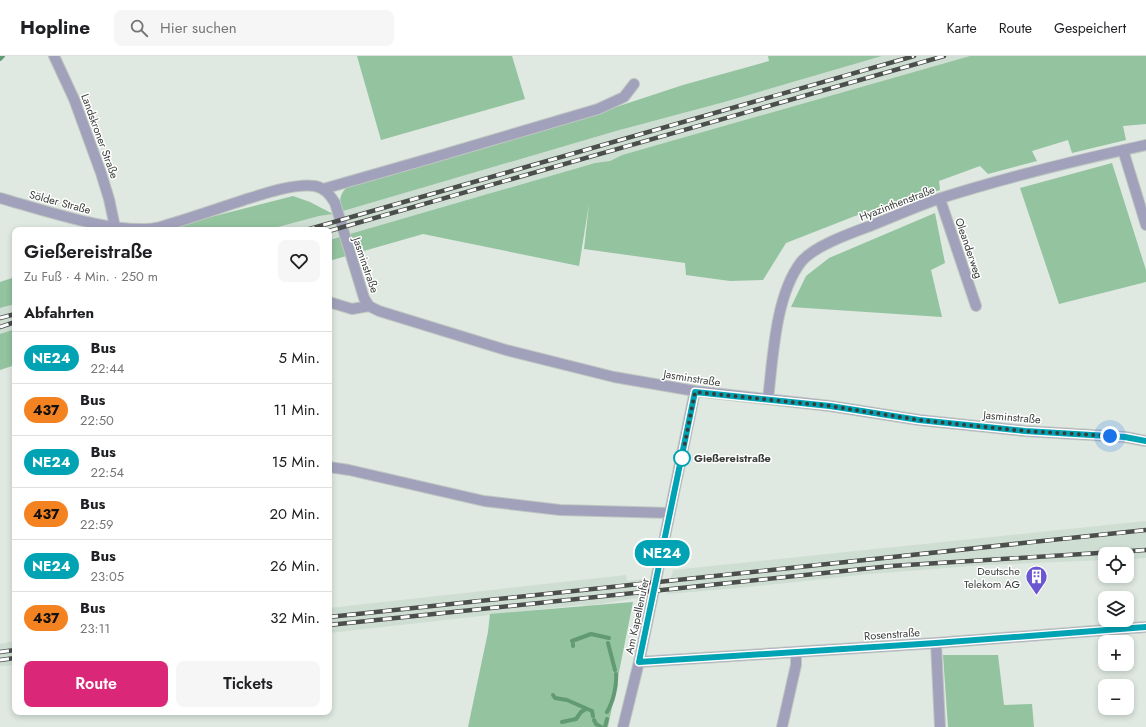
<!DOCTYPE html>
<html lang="de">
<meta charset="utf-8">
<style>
:root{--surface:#fff;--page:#f6f6f6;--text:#202124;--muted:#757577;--line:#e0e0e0;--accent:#db2777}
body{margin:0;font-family:Jost,sans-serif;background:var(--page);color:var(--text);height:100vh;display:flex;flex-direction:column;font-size:15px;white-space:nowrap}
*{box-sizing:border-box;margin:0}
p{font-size:13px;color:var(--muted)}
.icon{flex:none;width:22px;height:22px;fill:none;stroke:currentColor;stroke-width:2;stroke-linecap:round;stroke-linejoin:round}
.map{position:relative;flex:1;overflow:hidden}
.sheet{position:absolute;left:12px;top:171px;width:320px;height:488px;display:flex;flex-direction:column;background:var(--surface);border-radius:8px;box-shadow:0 2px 6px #0003}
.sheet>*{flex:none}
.badge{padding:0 8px;border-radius:13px;font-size:14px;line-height:26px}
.controls{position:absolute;left:1098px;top:491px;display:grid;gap:8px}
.controls a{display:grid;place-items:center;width:36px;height:36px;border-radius:8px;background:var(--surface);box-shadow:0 2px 6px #0003;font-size:20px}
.you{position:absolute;width:20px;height:20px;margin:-10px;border:3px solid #fff;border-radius:50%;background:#1a73e8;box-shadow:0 0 0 6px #1a73e833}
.map>.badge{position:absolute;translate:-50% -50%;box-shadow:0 0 0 2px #fff}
h2{padding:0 12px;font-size:15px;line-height:36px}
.round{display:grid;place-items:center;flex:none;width:42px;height:42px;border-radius:8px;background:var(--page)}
.headline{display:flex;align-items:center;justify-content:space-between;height:68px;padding:0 12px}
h1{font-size:19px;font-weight:600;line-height:30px}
.button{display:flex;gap:8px;margin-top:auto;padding:8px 12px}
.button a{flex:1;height:46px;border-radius:8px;background:var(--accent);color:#fff;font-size:16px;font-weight:600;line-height:46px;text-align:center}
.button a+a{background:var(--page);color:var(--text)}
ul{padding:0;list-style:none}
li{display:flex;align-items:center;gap:12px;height:52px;padding:0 12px;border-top:1px solid var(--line)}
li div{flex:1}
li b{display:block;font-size:15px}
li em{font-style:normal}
li .badge{min-width:44px;font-weight:700;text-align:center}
header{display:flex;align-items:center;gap:24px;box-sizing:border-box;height:56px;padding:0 20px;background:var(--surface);border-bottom:1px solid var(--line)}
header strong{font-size:19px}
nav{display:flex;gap:22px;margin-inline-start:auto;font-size:14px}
.search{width:280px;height:36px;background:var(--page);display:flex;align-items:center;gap:10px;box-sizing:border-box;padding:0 14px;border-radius:8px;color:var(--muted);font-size:15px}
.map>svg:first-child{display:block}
</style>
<header>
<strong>Hopline</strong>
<div class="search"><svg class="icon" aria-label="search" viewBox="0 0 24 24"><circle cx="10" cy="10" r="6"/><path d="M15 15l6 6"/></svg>Hier suchen</div>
<nav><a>Karte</a><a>Route</a><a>Gespeichert</a></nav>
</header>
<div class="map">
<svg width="1146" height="671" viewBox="0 0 1146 671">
<rect width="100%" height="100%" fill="#dfe8e1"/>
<path fill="#cfded2" d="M882,0h88l-348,99 -12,6 -15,2 -246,71 -6,-23 273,-80 112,-30z
M333,158l7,22 -11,3v-9h-62l52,-14z
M15,248v25l-15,5v-26z
M1146,465v37l-19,1v-5h-22v6l-120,5 -115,9 -131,14 -72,6 6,-24z
M626,519l1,6 15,-2 -4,19 -50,8 -8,-1 -251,28v-25z
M15,585v24l-15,1v-22z"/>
<path fill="#93c39f" d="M357,0h155l13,43 -144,41z
M768,0h114l-154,45 -112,30 -273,80c-4,-10 -4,-15 3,-23l255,-76 82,-27 86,-24z
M970,0h176v68l-23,2 3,14 -54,13 -4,-13 -36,11 5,10 -49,13 -8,-8 -41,15 1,9 -85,26 -69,27 -23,37 -33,1 -44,-6 -1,-12 -101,-14 5,-45 -10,62 -156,-32 -94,27v-21l266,-77 15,-2 12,-6z
M1112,107l34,107v12l-87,22 -39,-116z
M293,140l17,6 23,12 -14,2 -52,14h-107z
M935,157l10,50 -14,7 11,47 -151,-10 15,-31 23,-18z
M15,221v27l-15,4v-26z
M15,273v36l-15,5v-36z
M633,546l-25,125h-140l20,-95 2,-18z
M943,599h55l6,50 28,-1 2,23h-86z"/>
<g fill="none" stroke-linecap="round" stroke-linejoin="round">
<path stroke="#629b73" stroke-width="4" d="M0,3l3,-3
M572,585l19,-7 18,4
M608,587l7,27
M573,588v2
M553,639l2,3 12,2 25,11 1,5
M607,656c6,-10 10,-26 9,-38
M594,664l2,4 5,3
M562,666l14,-3 5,-7 5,-3
M605,671l2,-8"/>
<defs>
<path id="minor" d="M54,0l20,43 27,74 8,26 6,28
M1123,94l23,75
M323,133l105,-30 170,-50 26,-12 10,-13
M0,142c40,11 120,39 160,29 28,-8 56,-18 84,-27 19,-6 51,-17 71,-14 10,2 15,9 20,17l29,95 5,8 10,5 127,39 108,27 81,14 135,15 89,14 106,11 100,6 21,4
M940,143l36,107
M329,246l23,7 17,-3
M768,343c5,-41 7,-103 33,-137 13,-16 50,-29 69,-36 23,-9 47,-20 71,-28 67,-21 136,-38 205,-53
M329,411l20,3 135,31 76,9 110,3
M936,587l4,84
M639,606l297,-19 210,-16
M623,671l16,-65 56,-271
M782,671l14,-62v-13"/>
</defs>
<use href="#minor" stroke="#bec6c0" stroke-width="12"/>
<use href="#minor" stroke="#a1a1bb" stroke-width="10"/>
<defs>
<path id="rail" d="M306,174l608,-174
M329,175l615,-175
M0,262l15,-4
M0,271l15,-5
M329,561l817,-87
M329,569l562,-59 255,-16
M0,596l15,-2
M0,604l15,-2"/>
</defs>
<use href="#rail" stroke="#4b4f4c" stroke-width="4.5"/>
<use href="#rail" stroke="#fff" stroke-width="3" stroke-dasharray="9" stroke-linecap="butt"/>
</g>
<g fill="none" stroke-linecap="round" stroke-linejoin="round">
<defs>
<path id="line" d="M1146,385l-21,-4 -100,-6 -106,-11 -89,-14 -135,-14 -56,270 297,-19 210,-16"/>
</defs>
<use href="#line" stroke="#fff" stroke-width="9"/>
<use href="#line" stroke="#00a3b4" stroke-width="6"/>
<path stroke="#393d3a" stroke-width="4" stroke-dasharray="0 7.2" d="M682,402l13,-66 135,14 89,14 106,11 85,5"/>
</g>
<defs>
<symbol id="building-pin" viewBox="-11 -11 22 30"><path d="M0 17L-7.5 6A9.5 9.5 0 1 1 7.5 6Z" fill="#6b58d1" stroke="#fff"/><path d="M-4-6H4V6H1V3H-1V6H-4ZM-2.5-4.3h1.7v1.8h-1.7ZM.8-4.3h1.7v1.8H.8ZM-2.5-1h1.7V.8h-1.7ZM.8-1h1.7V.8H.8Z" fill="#fff"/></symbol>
</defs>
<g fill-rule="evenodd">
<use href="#building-pin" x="1024" y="508" width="25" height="34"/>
</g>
<circle fill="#fff" stroke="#00a3b4" stroke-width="2" cx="682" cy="402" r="8"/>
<g text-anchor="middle" stroke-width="3" stroke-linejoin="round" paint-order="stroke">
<g font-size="11" fill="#393d3a" stroke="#fff">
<text transform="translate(100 80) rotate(70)" y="4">Landskroner Straße</text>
<text transform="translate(60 146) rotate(15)" y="4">Sölder Straße</text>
<text transform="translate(897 147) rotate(-21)" y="4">Hyazinthenstraße</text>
<text transform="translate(969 192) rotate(71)" y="4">Oleanderweg</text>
<text transform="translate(366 209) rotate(71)" y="4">Jasminstraße</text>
<text transform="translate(692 322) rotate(9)" y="4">Jasminstraße</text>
<text transform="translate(1012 361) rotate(5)" y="4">Jasminstraße</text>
<text transform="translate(637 560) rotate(-78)" y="4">Am Kapellenufer</text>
<text transform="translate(892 578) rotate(-4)" y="4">Rosenstraße</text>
</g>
<g font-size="11" font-weight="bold" fill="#393d3a" stroke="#fff" text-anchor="start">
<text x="694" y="406">Gießereistraße</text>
</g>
<g font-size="11" fill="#393d3a" stroke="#fff" text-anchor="end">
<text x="1020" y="519">Deutsche<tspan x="1020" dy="13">Telekom AG</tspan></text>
</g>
</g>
</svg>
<div class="controls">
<a><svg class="icon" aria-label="locate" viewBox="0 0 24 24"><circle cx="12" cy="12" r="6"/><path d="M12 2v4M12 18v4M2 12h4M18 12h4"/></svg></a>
<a><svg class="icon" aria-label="layers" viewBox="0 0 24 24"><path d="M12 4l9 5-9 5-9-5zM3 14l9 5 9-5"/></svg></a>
<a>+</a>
<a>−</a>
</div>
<div class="you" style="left:1110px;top:380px"></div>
<b class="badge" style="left:662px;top:497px;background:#00a3b4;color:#fff">NE24</b>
<section class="sheet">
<div class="headline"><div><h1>Gießereistraße</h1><p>Zu Fuß · 4 Min. · 250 m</p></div><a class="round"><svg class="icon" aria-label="heart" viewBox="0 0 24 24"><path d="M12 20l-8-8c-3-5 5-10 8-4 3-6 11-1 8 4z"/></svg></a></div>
<h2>Abfahrten</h2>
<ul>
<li><span class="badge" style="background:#00a3b4;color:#fff">NE24</span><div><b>Bus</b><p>22:44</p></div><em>5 Min.</em></li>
<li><span class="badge" style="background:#f58220;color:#111">437</span><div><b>Bus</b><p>22:50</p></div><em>11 Min.</em></li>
<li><span class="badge" style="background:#00a3b4;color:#fff">NE24</span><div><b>Bus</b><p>22:54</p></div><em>15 Min.</em></li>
<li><span class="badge" style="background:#f58220;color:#111">437</span><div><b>Bus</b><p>22:59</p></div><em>20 Min.</em></li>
<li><span class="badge" style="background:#00a3b4;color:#fff">NE24</span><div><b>Bus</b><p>23:05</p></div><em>26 Min.</em></li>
<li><span class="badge" style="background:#f58220;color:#111">437</span><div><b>Bus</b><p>23:11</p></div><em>32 Min.</em></li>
</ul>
<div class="button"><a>Route</a><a>Tickets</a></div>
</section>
</div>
